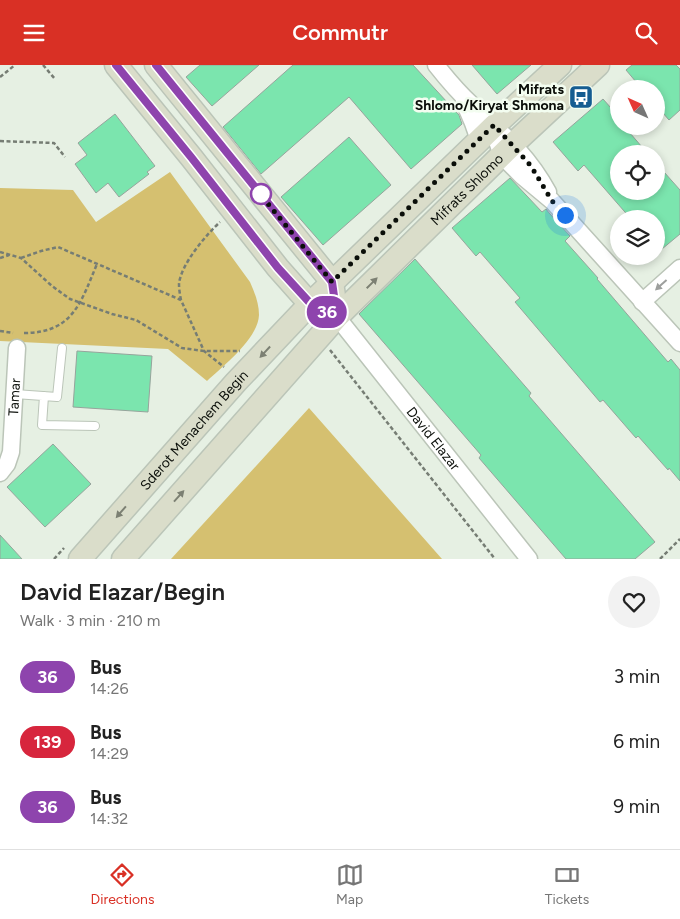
<!DOCTYPE html>
<meta charset="utf-8">
<style>
:root{--surface:#fff;--page:#f2f2f2;--text:#222;--muted:#767676;--line:#e0e0e0;--accent:#d93025}
body{margin:0;font-family:Figtree,sans-serif;background:var(--page);color:var(--text);height:100vh;display:flex;flex-direction:column;font-size:19px;white-space:nowrap}
*{box-sizing:border-box;margin:0}
p{font-size:16px;color:var(--muted)}
.icon{flex:none;width:28px;height:28px;fill:none;stroke:currentColor;stroke-width:2;stroke-linecap:round;stroke-linejoin:round}
.map{position:relative;height:494px;overflow:hidden}
.details{display:flex;flex-direction:column;background:var(--surface);flex:1}
.details>*{flex:none}
.badge{padding:0 10px;border-radius:16px;font-size:18px;line-height:32px}
.needle{width:32px;rotate:315deg}
.controls{position:absolute;left:610px;top:15px;display:grid;gap:10px}
.controls a{display:grid;place-items:center;width:55px;height:55px;border-radius:50%;background:var(--surface);box-shadow:0 2px 8px #0003;font-size:25px}
.you{position:absolute;width:25px;height:25px;margin:-12px;border:4px solid #fff;border-radius:50%;background:#1a73e8;box-shadow:0 0 0 8px #1a73e833}
.map>.badge{position:absolute;translate:-50% -50%;box-shadow:0 0 0 2px #fff}
.round{display:grid;place-items:center;flex:none;width:52px;height:52px;border-radius:26px;background:var(--page)}
.head{display:flex;align-items:center;justify-content:space-between;height:85px;padding:0 20px}
h1{font-size:24px;font-weight:600;line-height:38px}
ul{padding:0;list-style:none}
li{display:flex;align-items:center;gap:15px;height:65px;padding:0 20px}
li div{flex:1}
li b{display:block;font-size:19px}
li em{font-style:normal}
li .badge{min-width:55px;font-weight:700;text-align:center}
header{display:flex;justify-content:space-between;align-items:center;height:65px;padding:0 20px;background:var(--accent);color:#fff;font-size:22px;font-weight:600}
.tab-bar{display:flex;justify-content:space-around;align-items:center;height:70px;border-top:1px solid var(--line);background:var(--surface);font-size:14px;color:var(--muted)}
.tab-bar a{display:grid;justify-items:center;gap:2px}
.tab-bar .on{color:var(--accent)}
.map>svg:first-child{display:block}
</style>
<header><svg class="icon" aria-label="menu" viewBox="0 0 24 24"><path d="M4 6h16M4 12h16M4 18h16"/></svg>Commutr<svg class="icon" aria-label="search" viewBox="0 0 24 24"><circle cx="10" cy="10" r="6"/><path d="M15 15l6 6"/></svg></header>
<div class="map">
<svg width="680" height="494" viewBox="0 0 680 494">
<rect width="100%" height="100%" fill="#e6f0e3"/>
<path fill="#d5c070" d="M170,107l80,110c5,11 9,22 9,33 -1,24 -36,51 -52,66l-39,-32 -168,-8v-153l73,2 23,32z
M309,343l133,151h-271z"/>
<path fill="#7be5ae" stroke="#96a49c" d="M200,0h59l-47,41 -26,-29z
M293,0h120l46,50 3,9 -51,45 -62,-72 -88,77 -38,-47z
M472,0h59l-34,29z
M632,0h44l4,4v41l-11,10 -13,-15v-16h-14l-16,-19z
M603,34l16,18v9h5l24,28h-29v37h37v-28l24,27v44l-24,20v-35h-25l-47,-54 -6,6 -25,-29z
M115,49l40,52 -8,6 2,2 -30,23 -11,-14 -12,10 -21,-29 12,-9 -9,-12z
M349,72l42,48 -68,60 -42,-48z
M510,113l32,34 4,-3 4,5 20,22 -5,5 33,37 -1,1 71,83 3,-3 9,11v111l-11,-13 -1,2 -30,-34 -2,2 -33,-38 -3,2 -85,-100 5,-4 -40,-46 -4,4 -24,-28z
M415,194l116,134 -2,3 126,146 -20,17h-69l-87,-101 2,-3 -122,-141z
M77,286l75,5 -4,56 -75,-5z
M53,379l38,40 -46,43 -38,-40z
M0,470l22,24h-22z"/>
<g fill="none" stroke-linecap="round" stroke-linejoin="round">
<defs>
<path id="lane" d="M15,329l42,3 5,-49
M44,331l-2,29 53,1"/>
<g id="street">
<path d="M436,0c11,14 23,28 36,40 30,28 56,50 76,87"/>
<path d="M464,37l9,21 6,17"/>
<path d="M495,60l1,13 6,18 20,20 30,25 128,142"/>
<path d="M642,237l38,-34"/>
<path id="s1" d="M337,252l192,242"/>
<path id="s2" d="M0,408l7,-9 4,-12 6,-104"/>
</g>
<g id="secondary">
<path d="M116,0l75,92 87,111 32,36 13,6"/>
<path d="M156,0l176,217 2,14"/>
<path id="s3" d="M80,494l156,-177 74,-78 185,-179 65,-60"/>
<path id="s4" d="M123,494l214,-242 176,-173 85,-79"/>
</g>
</defs>
<use href="#lane" stroke="#bbc5b8" stroke-width="10"/>
<use href="#street" stroke="#bbc5b8" stroke-width="19"/>
<use href="#secondary" stroke="#bbc5b8" stroke-width="25"/>
<path stroke="#767d74" stroke-width="2.5" stroke-dasharray="4 2.5" stroke-linecap="butt" d="M43,0l12,14
M0,12l15,-12
M0,76l54,2 11,14
M0,187l21,6 31,28 18,13 42,15 24,6 46,28 22,3h36
M0,193l9,-3
M21,193l20,-7 17,-4 123,53 23,51 20,16
M181,235c-1,-5 -2,-11 -2,-16 2,-20 27,-49 41,-62
M0,266l13,2
M24,268c49,0 57,-31 73,-69
M330,285l165,209
M54,494l10,-11
M660,494l20,-20"/>
<use href="#lane" stroke="#fff" stroke-width="8"/>
<use href="#street" stroke="#fff" stroke-width="16"/>
<use href="#secondary" stroke="#daddca" stroke-width="22"/>
</g>
<defs><path id="oneway-solid" d="M-6-.8H1V-3.2L6.5 0L1 3.2V.8H-6Z" transform="scale(1.25)"/></defs>
<g fill="#7c8073">
<use href="#oneway-solid" transform="translate(372 218) rotate(-45)"/>
<use href="#oneway-solid" transform="translate(265 287) rotate(133)"/>
<use href="#oneway-solid" transform="translate(179 431) rotate(-48)"/>
<use href="#oneway-solid" transform="translate(121 447) rotate(131)"/>
</g>
<use fill="#9d9f9d" href="#oneway-solid" transform="translate(661 220) rotate(138)"/>
<g fill="none" stroke-linecap="round" stroke-linejoin="round">
<defs>
<path id="line" d="M116,0l75,92 87,111 32,35 27,14 -5,-35 -176,-217"/>
</defs>
<use href="#line" stroke="#fff" stroke-width="11"/>
<use href="#line" stroke="#8e44ad" stroke-width="8"/>
<path stroke="#0a0e09" stroke-width="5" stroke-dasharray="0 9" d="M261,129l-5,-5 76,93 162,-157 37,41 21,35 13,14"/>
</g>
<defs>
<symbol id="bus-square" viewBox="-11 -11 22 22"><rect x="-9" y="-9" width="18" height="18" rx="4" fill="#155c91" stroke="#f3fdf0"/><path d="M-5-6H5V4H4V6H2V4H-2V6H-4V4H-5ZM-3.5-4V0h7V-4ZM-3.5 1.2v1.5H-2V1.2ZM2 1.2v1.5H3.5V1.2Z" fill="#fff"/></symbol>
</defs>
<g fill-rule="evenodd">
<use href="#bus-square" x="567" y="18" width="28" height="28"/>
</g>
<circle fill="#fff" stroke="#8e44ad" stroke-width="2.5" cx="261" cy="129" r="10"/>
<g text-anchor="middle" stroke-width="5" stroke-linejoin="round" paint-order="stroke">
<g font-size="14" font-weight="bold" fill="#0a0e09" stroke="#f3fdf0" text-anchor="end">
<text x="564" y="29">Mifrats<tspan x="564" dy="16">Shlomo/Kiryat Shmona</tspan></text>
</g>
<g font-size="14" fill="#0a0e09" stroke="#f3fdf0">
<text dy="5" stroke="none"><textPath href="#s4" startOffset="505">Mifrats Shlomo</textPath></text>
<text dy="5" stroke="none"><textPath href="#s2" startOffset="79">Tamar</textPath></text>
<text dy="5" stroke="none"><textPath href="#s3" startOffset="172">Sderot Menachem Begin</textPath></text>
<text dy="5" stroke="none"><textPath href="#s1" startOffset="155">David Elazar</textPath></text>
</g>
</g>
</svg>
<div class="controls">
<a><svg class="needle" viewBox="-14 -14 28 28"><path d="M0-13l5 13h-10z" fill="#e53935"/><path d="M0 13l5-13h-10z" fill="#767676"/></svg></a>
<a><svg class="icon" aria-label="locate" viewBox="0 0 24 24"><circle cx="12" cy="12" r="6"/><path d="M12 2v4M12 18v4M2 12h4M18 12h4"/></svg></a>
<a><svg class="icon" aria-label="layers" viewBox="0 0 24 24"><path d="M12 4l9 5-9 5-9-5zM3 14l9 5 9-5"/></svg></a>
</div>
<div class="you" style="left:565px;top:150px"></div>
<b class="badge" style="left:327px;top:247px;background:#8e44ad;color:#fff">36</b>
</div>
<section class="details">
<div class="head"><div><h1>David Elazar/Begin</h1><p>Walk · 3 min · 210 m</p></div><a class="round"><svg class="icon" aria-label="heart" viewBox="0 0 24 24"><path d="M12 20l-8-8c-3-5 5-10 8-4 3-6 11-1 8 4z"/></svg></a></div>
<ul>
<li><span class="badge" style="background:#8e44ad;color:#fff">36</span><div><b>Bus</b><p>14:26</p></div><em>3 min</em></li>
<li><span class="badge" style="background:#d7263d;color:#fff">139</span><div><b>Bus</b><p>14:29</p></div><em>6 min</em></li>
<li><span class="badge" style="background:#8e44ad;color:#fff">36</span><div><b>Bus</b><p>14:32</p></div><em>9 min</em></li>
</ul>
</section>
<nav class="tab-bar">
<a class="on"><svg class="icon" aria-label="directions" viewBox="0 0 24 24"><path d="M12 3l9 9-9 9-9-9zM9 14v-3h6M13 9l2 2-2 2"/></svg>Directions</a>
<a><svg class="icon" aria-label="map" viewBox="0 0 24 24"><path d="M3 6l6-2 6 2 6-2v14l-6 2-6-2-6 2zM9 4v14M15 6v14"/></svg>Map</a>
<a><svg class="icon" aria-label="tickets" viewBox="0 0 24 24"><path d="M3 7h18v10H3zM15 7v10"/></svg>Tickets</a>
</nav>
